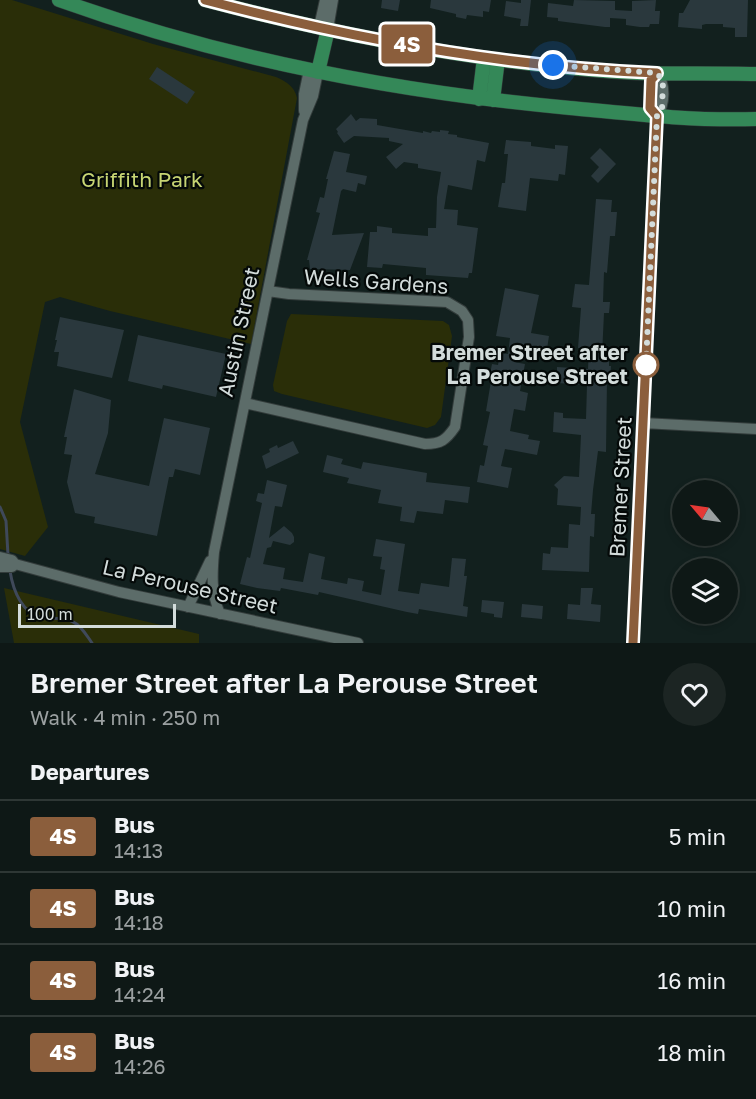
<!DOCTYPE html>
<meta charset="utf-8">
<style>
:root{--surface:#0e1816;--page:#1c2523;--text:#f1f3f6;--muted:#9ba0a1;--line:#2e3735}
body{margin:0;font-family:"Golos Text",sans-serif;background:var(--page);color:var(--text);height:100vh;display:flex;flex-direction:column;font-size:22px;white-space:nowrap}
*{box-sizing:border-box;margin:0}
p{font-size:20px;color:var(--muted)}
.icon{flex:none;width:33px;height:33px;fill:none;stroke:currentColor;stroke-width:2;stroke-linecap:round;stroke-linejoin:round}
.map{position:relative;height:643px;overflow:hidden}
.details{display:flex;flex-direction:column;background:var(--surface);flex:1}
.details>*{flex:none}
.badge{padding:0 12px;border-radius:4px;font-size:21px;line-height:39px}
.needle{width:39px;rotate:299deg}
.buttons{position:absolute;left:672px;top:480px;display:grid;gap:12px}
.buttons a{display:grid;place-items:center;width:66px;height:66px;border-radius:50%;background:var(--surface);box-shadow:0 3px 9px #0003,0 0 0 2px var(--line);font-size:30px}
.scale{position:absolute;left:18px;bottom:15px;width:158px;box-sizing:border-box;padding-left:6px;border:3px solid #d3dcdb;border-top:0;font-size:16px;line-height:21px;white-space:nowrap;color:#d3dcdb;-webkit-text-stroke:4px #040908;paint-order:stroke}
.you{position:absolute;width:30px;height:30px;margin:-15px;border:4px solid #fff;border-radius:50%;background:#1a73e8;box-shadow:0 0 0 9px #1a73e833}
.map>.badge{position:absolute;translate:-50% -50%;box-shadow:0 0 0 3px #fff}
h2{padding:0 30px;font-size:22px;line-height:54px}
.round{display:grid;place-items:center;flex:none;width:63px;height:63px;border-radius:32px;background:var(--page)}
.summary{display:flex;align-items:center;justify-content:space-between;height:102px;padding:0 30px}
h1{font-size:28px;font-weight:600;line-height:45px}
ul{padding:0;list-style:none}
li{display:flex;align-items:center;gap:18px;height:72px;padding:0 30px;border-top:2px solid var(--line)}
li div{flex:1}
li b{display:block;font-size:22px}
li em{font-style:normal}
li .badge{min-width:66px;font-weight:700;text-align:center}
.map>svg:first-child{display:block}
</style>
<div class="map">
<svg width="756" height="643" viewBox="0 0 756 643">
<rect width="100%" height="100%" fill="#12201e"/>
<path fill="#2a2e08" d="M0,0h12l141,44 123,33c11,5 18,9 21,21l-46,246 -141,-33 -50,-14 -15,5 -25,120 28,105 -23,29 -25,-7z
M291,314l152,7 6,4 3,11 -11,81 -6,8 -8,3 -145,-34 -8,-3 -1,-6 14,-64z
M4,588l195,46v9h-185z"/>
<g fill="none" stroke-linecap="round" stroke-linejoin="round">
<path stroke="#3f495a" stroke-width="3" d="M0,507l6,14 2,34
M10,571c3,19 12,44 34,47 9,1 20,-1 29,4 8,3 14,14 19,21"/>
</g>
<path fill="#2a383d" d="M382,0h18l-2,11 -17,-3z
M431,0h60l-2,12 -6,-1v6l-16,-2 -1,4 -10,-2v-3l-26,-6z
M521,0h10l-3,26h-8l1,-7 -17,-3 2,-15 15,2z
M574,0l41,1v9l17,1v-10l24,-1 -1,11h5l-1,13h-9l-1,3h-9l-14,-2v-6l-16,-1v9h-5l-47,-6v-3l-11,-1 1,-14 25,3z
M690,0h58l-1,37h-12v-9l-12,-1v-3h-17l-4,1v4l-24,-2 1,-14h4z
M157,67l38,25 -8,12 -38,-25z
M351,114l5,7 4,-3 17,1v6l46,8v-2l8,2 1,-2 8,1v-2l9,1 -1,3 9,1v2l32,6 -4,19 -8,-2 -5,30 -24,-5 -4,24 14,1 -1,15 21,3 -6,45h-3l-1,5 -42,-3v-7l-43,-4 -1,4 -15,-1 3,-35h7v-6l15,2v5l36,3v-8h8l1,-31 4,-25 -23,-4v-4l-14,-2 -8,7 -10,-12 17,-13 -14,-3v-3l-35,-2 -10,7 -7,-10 1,-1 -2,-3z
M506,140l25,2v4l24,3v-4l13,1 -3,29 -6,-1 -1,7 -28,-3 -4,33 -28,-4 4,-24h3l3,-29h-4z
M600,148l16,16 -18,19 -7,-7 8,-9 -9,-9z
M334,151l16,3 -4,18 21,4 -2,9 -7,-2 -2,9 -13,-3 -2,2 -9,44 32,-2 -14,37 -40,-1 -1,-9h-2l13,-47 -4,-1 4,-15 4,1 4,-19h-2z
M596,199l16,1 -1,12h6l-2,24h-5l-3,37 -3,-1 -1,30h7l-1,11h-5l-2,42 7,1v10h2l-1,14h-3l-1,72 -8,-1 -5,39 -2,24h4l-1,23 -4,-1 -1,36 -47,-2 1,-17 7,1 1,-7 17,1 1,-24 11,1 1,-18 -24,-2 1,-16 -4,-4 10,-9 15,1 2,-42 -28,-3 1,-20 9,1v5l23,1 1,-34 -30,-2v-16l31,2 1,-21h-11l3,-40 -9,-1 3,-23 14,1z
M505,288l34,7 -8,38 18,3 -2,13 -29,-5 -4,18 11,2 -5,27 8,2 -3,18 -11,-2 -4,22 19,4 -1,4 12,2 -3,14 -32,-6 -4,17 11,2 -4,20 -31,-6 3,-17 4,1 4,-20 -5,-1 7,-33 -4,-1 6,-36 -2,-1 2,-10 6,1 2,-12 8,1 2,-16 -14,-2z
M60,317l64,13 -12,48 -55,-12 2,-14h-5l3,-12h-2z
M138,335l88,19 -10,43 -53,-12 -1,4 -34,-8z
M74,389l37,11 -3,33 -13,41 54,12 15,-68 46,10 -10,47 -25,-6 -2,8h-4l-12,59 -63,-13 1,-6 -20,-4 -8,-31 5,-27 -8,-1 3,-17h-3z
M293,441l6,12 -33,16 -4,-13 8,-4 -1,-3 8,-4 1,3z
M327,455l16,4 -2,5 20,5 2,-7 64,11 -1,9 44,5 -2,16 -23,-3 -2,14 -26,-3 -3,12 -14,-2 2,-14 -24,-4 3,-13 -34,-7 2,-5 -26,-6z
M267,480l20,5 -5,22 -7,-1 -6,32 15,-12 8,7 2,4v5l-4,3 -17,-4 -2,6 -4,1 -4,16 22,4 -2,11 20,3 6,-29 16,4 -4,22 26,5 1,-6 16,3 -2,10 19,4 4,-25 -5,-1 2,-12 -9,-1 3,-17 29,5 -7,47 21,3 2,-11 28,4 3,-29 14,1 -2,17h3l-4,30 5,1 -1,10 -48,-8 -1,5 -11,-2 -88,-20 -1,3 -37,-7 -1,3 -23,-3 -17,-4 7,-27 3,1 12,-55 -6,-2 2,-8 6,1z
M581,588h12l-2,16 10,1 -1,17 -33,-3 1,-15 12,1z
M482,600l22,2 -2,16 -8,-1v-3l-13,-2z
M522,604l21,2 -1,13 -21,-2z"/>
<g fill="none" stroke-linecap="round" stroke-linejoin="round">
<defs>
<path id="minor" d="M319,27l6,-27
M328,29l5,-29
M304,111v-17l5,-24
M245,403l180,41c16,0 21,-4 30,-17l14,-90 -1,-17 -6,-9 -15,-9 -158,-8 -21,-3
M643,423l113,6
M0,557l12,3 3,4 104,28 239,51
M0,567h12l3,-3
M188,607l22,-46
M220,614c-9,-21 -8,-39 -6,-62l89,-432 10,-24 5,-24
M633,643l24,-527c8,-12 9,-31 0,-43l-6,7 -1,28 7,8"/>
<path id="major" d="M59,0c164,59 337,92 511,108 62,6 124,13 186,11
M205,0c141,37 286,65 432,73 40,1 79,0 119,1
M318,72l10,-43
M479,99l5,-41
M493,100l5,-41"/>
</defs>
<use href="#minor" stroke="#333c3b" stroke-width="12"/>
<use href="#major" stroke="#333c3b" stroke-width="15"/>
<use href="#minor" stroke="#5c6c69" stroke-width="10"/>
<use href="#major" stroke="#348858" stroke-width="14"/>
</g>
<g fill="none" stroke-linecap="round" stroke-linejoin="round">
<defs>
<path id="line" d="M205,0c148,39 300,67 452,73l-6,7 -1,28 7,8 -24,527"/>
</defs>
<use href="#line" stroke="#fff" stroke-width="14"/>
<use href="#line" stroke="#8b5e3c" stroke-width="9"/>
<path stroke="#d3dcdb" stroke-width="6" stroke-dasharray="0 10.8" d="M553,65l104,8 6,8 -1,28 -5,7 -11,249"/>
</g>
<circle fill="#fff" stroke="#8b5e3c" stroke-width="3" cx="646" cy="365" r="12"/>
<g text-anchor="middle" stroke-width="4.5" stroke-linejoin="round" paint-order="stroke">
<g font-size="21" fill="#c7d573" stroke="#040908">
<text x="142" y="187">Griffith Park</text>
</g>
<g font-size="21" fill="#d3dcdb" stroke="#040908">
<text transform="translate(376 282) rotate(4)" y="7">Wells Gardens</text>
<text transform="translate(239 332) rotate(-78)" y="7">Austin Street</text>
<text transform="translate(621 487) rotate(-87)" y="7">Bremer Street</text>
<text transform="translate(190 587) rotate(13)" y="7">La Perouse Street</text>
</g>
<g font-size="21" font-weight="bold" fill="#d3dcdb" stroke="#040908" text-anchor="end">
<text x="628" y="360">Bremer Street after<tspan x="628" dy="24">La Perouse Street</tspan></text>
</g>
</g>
</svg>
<div class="buttons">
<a><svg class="needle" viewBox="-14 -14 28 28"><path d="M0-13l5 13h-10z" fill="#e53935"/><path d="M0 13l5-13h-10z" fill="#9ba0a1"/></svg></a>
<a><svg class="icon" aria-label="layers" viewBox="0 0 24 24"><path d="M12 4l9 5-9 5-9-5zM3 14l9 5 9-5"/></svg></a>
</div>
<div class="scale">100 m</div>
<div class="you" style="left:553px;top:65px"></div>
<b class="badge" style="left:407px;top:44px;background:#8b5e3c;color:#fff">4S</b>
</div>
<section class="details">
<div class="summary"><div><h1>Bremer Street after La Perouse Street</h1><p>Walk · 4 min · 250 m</p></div><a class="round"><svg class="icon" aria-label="heart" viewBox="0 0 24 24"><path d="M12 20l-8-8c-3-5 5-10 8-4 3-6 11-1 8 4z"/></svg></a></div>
<h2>Departures</h2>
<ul>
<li><span class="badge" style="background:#8b5e3c;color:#fff">4S</span><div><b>Bus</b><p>14:13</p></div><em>5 min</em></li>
<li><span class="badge" style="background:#8b5e3c;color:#fff">4S</span><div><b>Bus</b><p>14:18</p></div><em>10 min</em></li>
<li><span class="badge" style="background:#8b5e3c;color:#fff">4S</span><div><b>Bus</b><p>14:24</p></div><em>16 min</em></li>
<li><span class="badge" style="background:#8b5e3c;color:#fff">4S</span><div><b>Bus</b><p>14:26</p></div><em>18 min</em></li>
</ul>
</section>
